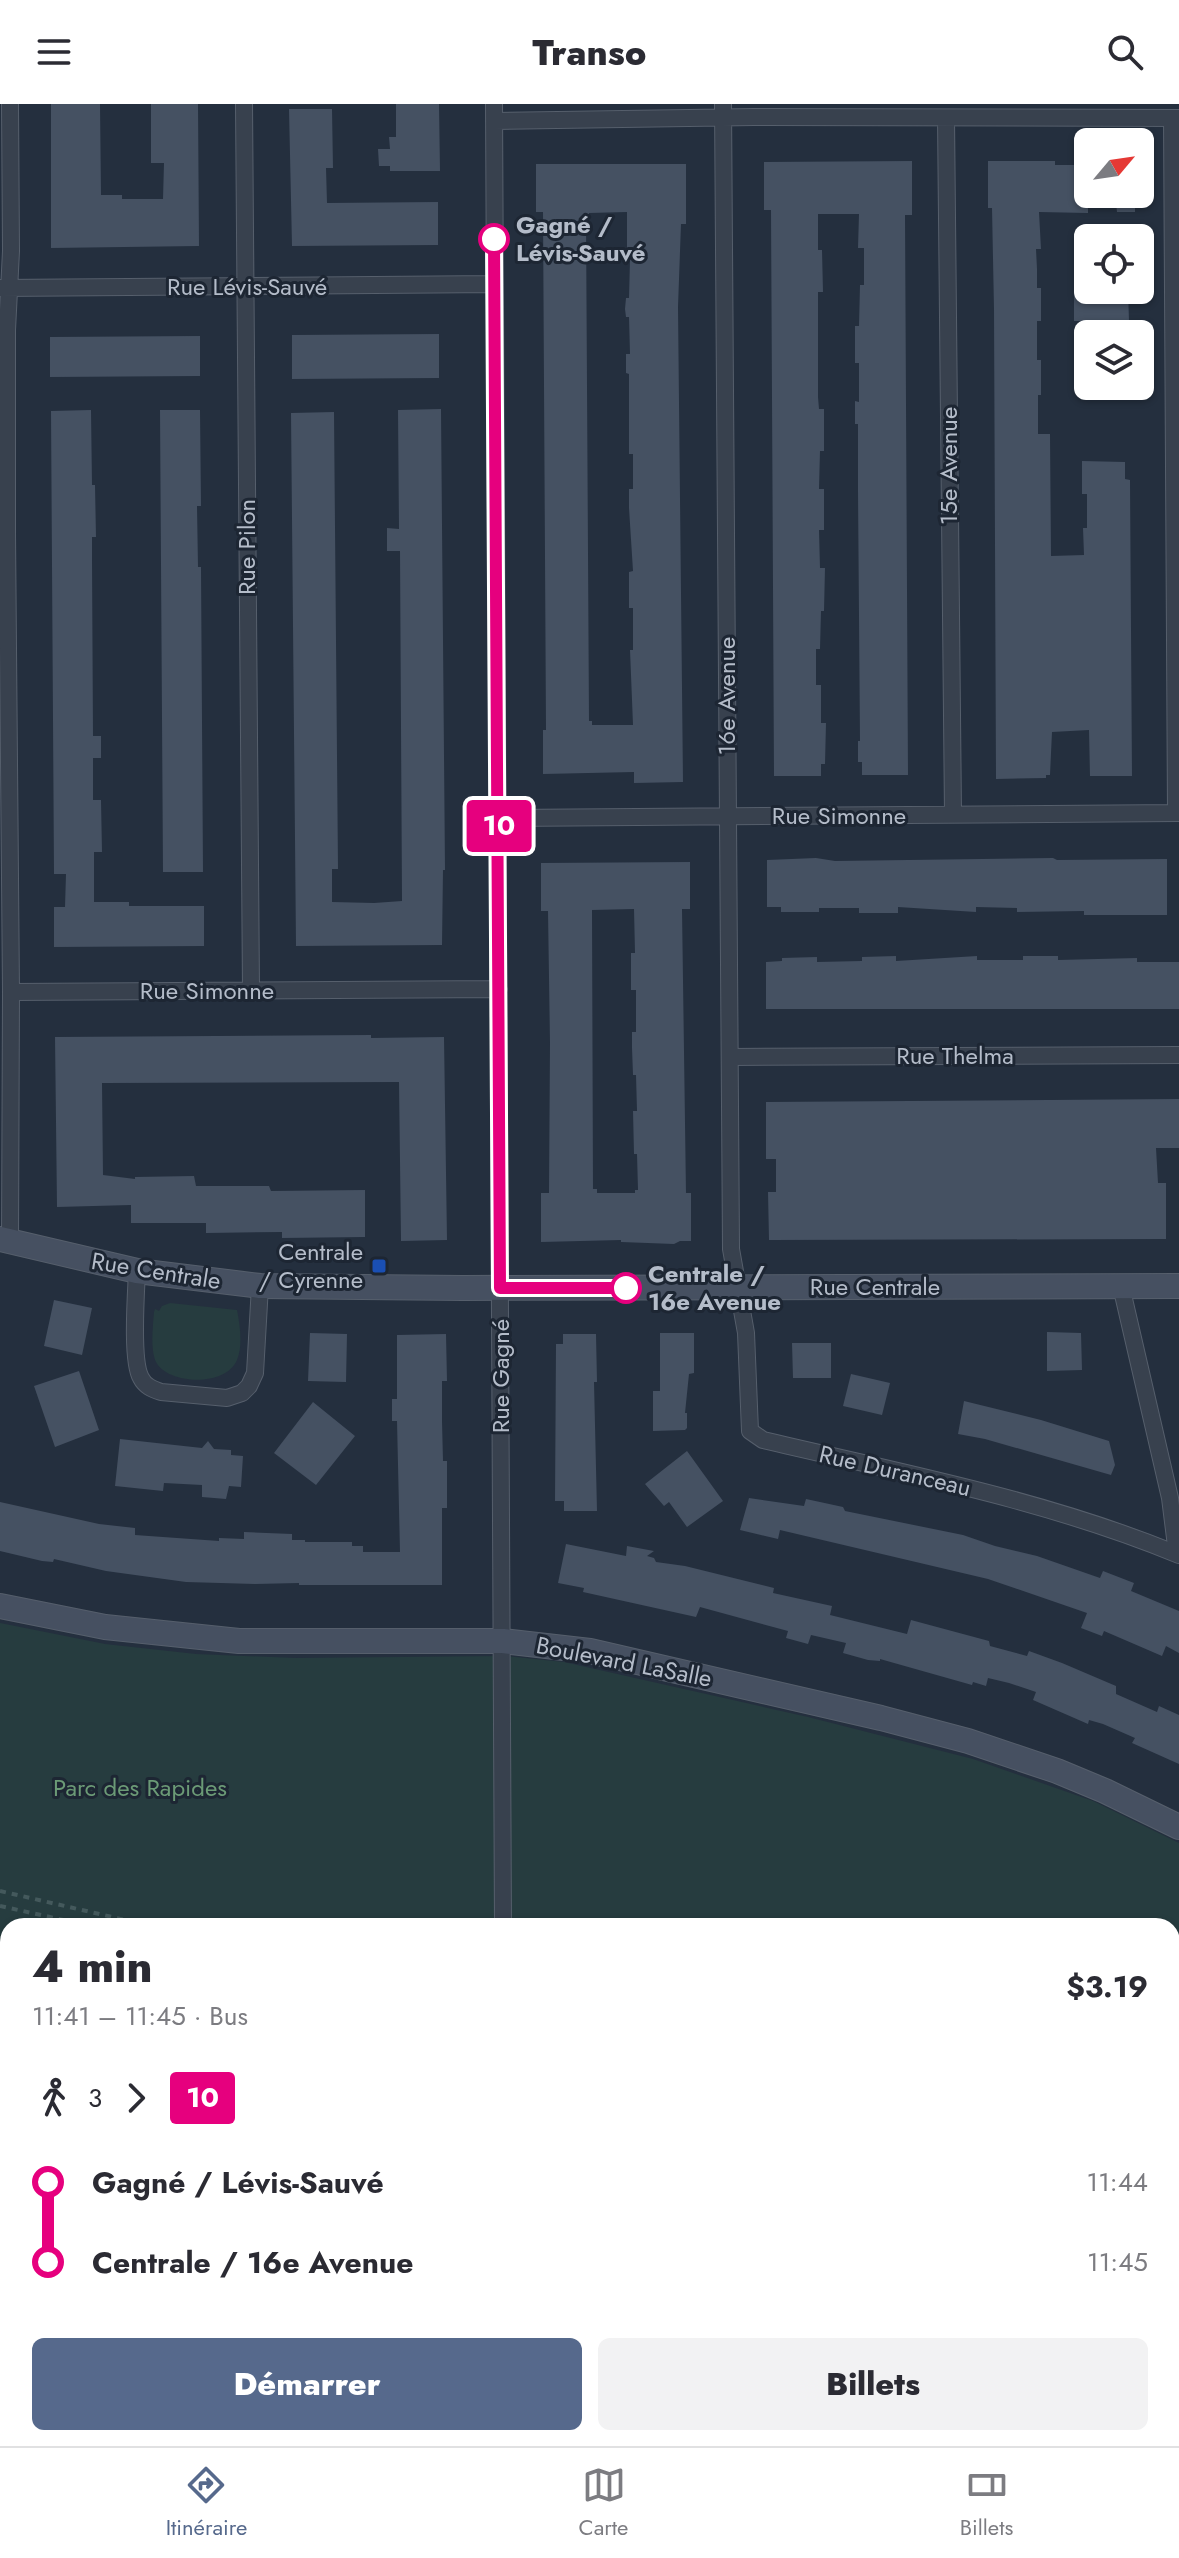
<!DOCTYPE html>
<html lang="fr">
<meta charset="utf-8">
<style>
:root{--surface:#fff;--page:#f2f2f3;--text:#2b2b33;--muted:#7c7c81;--line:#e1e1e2;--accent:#56698c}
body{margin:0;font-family:Jost,sans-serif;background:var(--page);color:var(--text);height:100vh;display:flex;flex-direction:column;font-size:30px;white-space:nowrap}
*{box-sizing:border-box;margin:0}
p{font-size:26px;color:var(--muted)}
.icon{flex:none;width:44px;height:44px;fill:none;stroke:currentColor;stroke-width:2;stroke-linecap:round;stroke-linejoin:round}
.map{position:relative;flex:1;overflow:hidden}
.panel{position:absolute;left:0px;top:1814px;width:1180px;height:528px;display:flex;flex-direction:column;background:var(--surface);border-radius:24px 24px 0 0;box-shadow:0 2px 6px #0004}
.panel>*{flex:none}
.badge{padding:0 16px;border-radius:6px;font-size:28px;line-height:52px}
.needle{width:52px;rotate:61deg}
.controls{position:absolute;left:1074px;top:24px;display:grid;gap:16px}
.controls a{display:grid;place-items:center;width:80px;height:80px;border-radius:12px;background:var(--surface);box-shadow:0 2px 6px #0004;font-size:40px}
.map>.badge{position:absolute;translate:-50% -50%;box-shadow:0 0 0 4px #fff}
.legs{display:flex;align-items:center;gap:12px;height:88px;padding:0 32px;font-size:26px}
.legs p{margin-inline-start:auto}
.summary{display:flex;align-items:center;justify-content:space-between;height:136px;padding:0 32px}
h1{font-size:44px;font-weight:800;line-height:60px}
.cta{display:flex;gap:16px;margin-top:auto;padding:16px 32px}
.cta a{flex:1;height:92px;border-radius:12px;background:var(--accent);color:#fff;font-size:32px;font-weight:800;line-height:92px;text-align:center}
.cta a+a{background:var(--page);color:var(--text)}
ul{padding:0 32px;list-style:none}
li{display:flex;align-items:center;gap:28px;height:80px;font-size:30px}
li i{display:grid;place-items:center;width:12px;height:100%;margin:0 10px;background:currentColor}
li i::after{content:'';width:20px;height:20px;margin:-10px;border:6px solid;border-radius:50%;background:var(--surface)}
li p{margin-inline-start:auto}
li:first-child i{background:linear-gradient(#0000 50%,currentColor 0)}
li:last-child i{background:linear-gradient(currentColor 50%,#0000 0)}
header{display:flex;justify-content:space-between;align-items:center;height:104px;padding:0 32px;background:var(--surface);font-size:36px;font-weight:800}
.menu{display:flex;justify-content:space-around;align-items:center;height:112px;border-top:2px solid var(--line);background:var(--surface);font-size:22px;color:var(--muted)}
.menu a{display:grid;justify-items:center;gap:4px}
.menu .on{color:var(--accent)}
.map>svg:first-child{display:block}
</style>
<header><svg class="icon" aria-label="menu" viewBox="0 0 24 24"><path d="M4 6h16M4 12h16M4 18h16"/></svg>Transo<svg class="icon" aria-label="search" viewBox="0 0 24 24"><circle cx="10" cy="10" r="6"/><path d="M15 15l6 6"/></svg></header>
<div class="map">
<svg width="1179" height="2342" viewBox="0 0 1179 2342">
<rect width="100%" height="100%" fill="#242f3e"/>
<path fill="#263c3f" d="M170,1199l67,7c3,15 6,36 0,50 -12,28 -70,24 -81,2 -6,-13 -3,-36 -2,-50l1,-3 4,2 3,-5z
M0,1519l105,21 91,10 99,4 211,-2 58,6 244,55 165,42 120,42 86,42v603h-1179l8,-8h1164v-512h-1164v17l-8,-2z"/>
<path fill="#394c67" d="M0,1837l8,2v495h1164v-270l7,1v277h-1179z"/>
<path fill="#455162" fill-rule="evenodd" d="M51,0h49l1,91h21v4h41l1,-36h-13v-59h47l1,142 -148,2z
M396,0h43l1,67h-50v-5h-11l-1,-17h12l-1,-12h7z
M289,5h43l1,59h-7l1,35 111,-1v43l-146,1z
M912,57v54h-7l3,560h-46v-13h-4v-21h2l-2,-250v-67h-3v-23l4,1v-39h-4v-37h4l1,-41h4v-37h-6l1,-34h-41v36h4l1,42h-5v105l1,12h5v42h-4l-1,38h5v41h-5l1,38h5l-1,43h-3l-1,38h-4v36h5v38h5l-1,41h-4v12h-47l-3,-566h-7v-48z
M988,57h67v4h33v48l-49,-1 2,37h-5l1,20v19h4v33h-4v39h4v35h-3v39h12l1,122 33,-1 -1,-27h4v-34h-5v-33l43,1v17l5,1 2,296h-42l-1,-46 -37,2 -2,43h-4v3l-50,1 -2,-470 -2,-101h-4z
M536,60h150v60h-5l-3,83 5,475 -49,1v-11l-91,2v-44h3l-3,-518h-7zM627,108v48h3l-1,38h-3l-1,11 1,8h3l1,37h-4v19l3,1v80h4v35h-4v19l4,63 -4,1v36h4v42h-3l3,75h-41v-4h-3l-3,-505h3v-3z
M1115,90h20v18h-18z
M1074,186h54l1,31h-55z
M439,230v44l-147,1v-44z
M200,232v40l-150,1v-40z
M441,305l4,461h-2l-1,75 -146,1 -5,-533 43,-1 4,457h-6v33l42,1 28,-2 -2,-350h-13v-23l12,1 -1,-119z
M91,306l1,75h3l1,52h-4v22l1,177h8v22h-8v42h8l1,52h-8v50h35v4h75v40l-150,1v-40h11l1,-33h-12l-3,-463z
M160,306h40l1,96h-4l1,61h3l2,305h-40z
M816,754l19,3 218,-3 4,2 110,-1v56h-83v-4l-67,1v-4l-41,-1v5l-78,-5v6h-39v-5h-40v4h-38v-5h-14v-47z
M690,758v47h-8l4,284h5v48h-11l-6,3 -53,-2v-2l-80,2v-49h8l1,-150 -2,-132h-7v-48zM634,805l1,44h-4v37h5v42h-4v16l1,27h3l1,36h-4l1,43h3l1,36h-3v3h-38v-4h-4l-1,-279z
M896,852v5l81,-5v4h46v-4h35v4l79,-2v4h42v47h-413v-47l16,-1v-3l35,-1v5l45,-1v-4z
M371,931v3l73,-1 3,203 -46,1 -2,-159 -297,1 1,92 32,4v-2l59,-1 2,10h73l2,5 94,-1v47l-83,1v-6l-76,1v-10h-75v-18l-74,2 -2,-170z
M1179,995v49h-23l2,35h8v56l-397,1 -1,-48h8v-33h-10v-57z
M54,1196l38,8 -10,47 -38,-9z
M1047,1228l34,1 1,37 -35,1z
M310,1229l37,1 -1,48 -38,-1z
M660,1229h34v40l-5,1 -4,39h2v15l-2,2 -32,1v-40h7z
M446,1230l1,47h-5v40l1,40h4v47h-5v77h-143v-2l-44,1 -69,-2 -80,-11 -52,-12 -1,3 -11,-1 -42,-10v-49l99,22 36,4v7l84,6v-3l25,1v-7l48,2v6h13v2h47v4h11v6h37l-3,-131h-5v-22h5v-64z
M563,1230h33l1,48h-3l3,129h-33v-10h-9l1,-157h7z
M792,1239h39v35h-38z
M79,1267l20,59 -44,17 -21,-61z
M851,1270l39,9 -8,32 -39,-9z
M964,1297l77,19 68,21 6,24 -4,10 -126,-36 -27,-5z
M313,1298l42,34 -39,49 -42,-32z
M120,1335l82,9 6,-7 6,8 17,1v5l12,1 -2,31 -12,-1 -3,13 -24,-2v-12l-38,-2 -1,8 -48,-5z
M687,1347l36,50 -36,26 -18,-25 -5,4 -19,-22z
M749,1394l55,8 2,-7 14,3 23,5 2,4 118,24 32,11 42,10 63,22 3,-7 31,12 -3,8 48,20v42l-13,-7 -4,10 -58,-25 -2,5 -21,-8 6,-15 -99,-34 -208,-49 -2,9 -38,-9z
M566,1440l60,12 1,-10 27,5 -7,5 7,2 2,4 29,4 89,22 -1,5 59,13 -2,9 77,19 4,-14 78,21 1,5 37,10 2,-5 33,12 54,23v8l41,18 2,-6 20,9v49l-47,-21 3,-5 -32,-14 -14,-4 -1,4 -55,-24 3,-8 -27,-9 -21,-5 -2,8 -13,-4 -1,3 -92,-26v2l-12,-1 -25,-7 3,-10 -35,-8 -3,9 -22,-6 2,-7 -88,-24 -4,10 -113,-25 1,-4 -26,-5z"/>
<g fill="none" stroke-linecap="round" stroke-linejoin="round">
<defs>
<path id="street" d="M10,0l1,147 -4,79v203l4,459 -1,250
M244,0l7,886
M494,0l9,1822
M723,0l8,1145 15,84 4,98 13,9c140,33 283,60 416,115
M946,14l7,696
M1172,14l4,695
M494,17l260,-4 425,1
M0,184l495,-4
M499,714l680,-5
M11,888l488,-3
M730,953l449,-2
M137,1167c-1,23 -6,90 4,107 4,8 11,11 20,14l66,6 15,-5 7,-7 6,-13 5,-87
M1121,1182l49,212 7,56"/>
<path id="secondary" d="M0,1135l137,32 123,15 203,2 716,-2
M0,1502l105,21 134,14h264l87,10 291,67 87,23 89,30 48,20 74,36"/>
</defs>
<use href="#street" stroke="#565f6c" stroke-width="18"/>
<use href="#secondary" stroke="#565f6c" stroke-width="26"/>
<path stroke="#44595c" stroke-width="4" stroke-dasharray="6 6" stroke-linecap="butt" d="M0,1787l151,35
M0,1802l91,20
M1172,2007l7,3
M1172,2023l7,3"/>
<use href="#street" stroke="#38414e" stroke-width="16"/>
<use href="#secondary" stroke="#465061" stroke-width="24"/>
</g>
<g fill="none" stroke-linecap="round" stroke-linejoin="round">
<defs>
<path id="line-1" d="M494,135l6,1049h126"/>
</defs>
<use href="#line-1" stroke="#fff" stroke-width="18"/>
<use href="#line-1" stroke="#e6007e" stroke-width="12"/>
</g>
<g fill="#fff" stroke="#e6007e" stroke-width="4">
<circle cx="494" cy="135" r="14"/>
<circle cx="626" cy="1184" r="14"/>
</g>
<rect fill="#1a4fb4" stroke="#1d2633" stroke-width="3" x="371" y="1154" width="16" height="16" rx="4"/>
<g text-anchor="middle" stroke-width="6" stroke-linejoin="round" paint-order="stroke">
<g font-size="24" font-weight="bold" fill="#b4bcc9" stroke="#1d2633" text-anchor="start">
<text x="516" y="129">Gagné /<tspan x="516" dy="28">Lévis-Sauvé</tspan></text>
<text x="648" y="1178">Centrale /<tspan x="648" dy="28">16e Avenue</tspan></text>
</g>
<g font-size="24" fill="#b4bcc9" stroke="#1d2633">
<text x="247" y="191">Rue Lévis-Sauvé</text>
<text transform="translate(949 362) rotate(-90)" y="8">15e Avenue</text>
<text transform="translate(247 443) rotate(-90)" y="8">Rue Pilon</text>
<text transform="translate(727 592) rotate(-90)" y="8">16e Avenue</text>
<text x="839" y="720">Rue Simonne</text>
<text x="207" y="895">Rue Simonne</text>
<text x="955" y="960">Rue Thelma</text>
<text transform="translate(156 1167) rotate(9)" y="8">Rue Centrale</text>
<text x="875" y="1191">Rue Centrale</text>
<text transform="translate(501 1272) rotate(-90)" y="8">Rue Gagné</text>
<text transform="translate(895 1367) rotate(13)" y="8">Rue Duranceau</text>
<text transform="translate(624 1558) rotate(11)" y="8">Boulevard LaSalle</text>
</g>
<g font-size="24" fill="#b4bcc9" stroke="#1d2633" text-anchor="end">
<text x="363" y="1156">Centrale<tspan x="363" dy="28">/ Cyrenne</tspan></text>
</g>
<g font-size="24" fill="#6b9a76" stroke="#1d2633">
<text x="140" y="1692">Parc des Rapides</text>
</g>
</g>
</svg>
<div class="controls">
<a><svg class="needle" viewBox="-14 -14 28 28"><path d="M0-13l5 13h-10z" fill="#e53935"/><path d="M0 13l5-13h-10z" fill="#7c7c81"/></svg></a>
<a><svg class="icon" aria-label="locate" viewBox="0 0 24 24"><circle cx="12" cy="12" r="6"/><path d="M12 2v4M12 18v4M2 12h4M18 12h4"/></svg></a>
<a><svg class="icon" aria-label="layers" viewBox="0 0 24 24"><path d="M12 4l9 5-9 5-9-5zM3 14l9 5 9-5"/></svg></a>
</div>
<b class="badge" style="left:499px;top:722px;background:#e6007e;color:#fff">10</b>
<section class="panel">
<div class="summary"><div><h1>4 min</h1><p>11:41 – 11:45 · Bus</p></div><b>$3.19</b></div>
<div class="legs"><svg class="icon" aria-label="walk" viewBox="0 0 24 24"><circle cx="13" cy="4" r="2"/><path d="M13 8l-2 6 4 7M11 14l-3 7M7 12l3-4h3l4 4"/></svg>3<svg class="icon" aria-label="forward" viewBox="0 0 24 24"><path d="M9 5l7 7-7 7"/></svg><b class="badge" style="background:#e6007e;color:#fff">10</b></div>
<ul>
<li><i style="color:#e6007e"></i><b>Gagné / Lévis-Sauvé</b><p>11:44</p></li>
<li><i style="color:#e6007e"></i><b>Centrale / 16e Avenue</b><p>11:45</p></li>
</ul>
<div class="cta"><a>Démarrer</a><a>Billets</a></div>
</section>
</div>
<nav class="menu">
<a class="on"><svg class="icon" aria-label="directions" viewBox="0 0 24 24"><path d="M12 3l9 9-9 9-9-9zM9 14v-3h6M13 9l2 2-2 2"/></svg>Itinéraire</a>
<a><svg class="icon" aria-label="map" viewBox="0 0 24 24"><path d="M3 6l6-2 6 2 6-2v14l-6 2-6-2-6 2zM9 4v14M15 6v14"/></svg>Carte</a>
<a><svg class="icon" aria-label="tickets" viewBox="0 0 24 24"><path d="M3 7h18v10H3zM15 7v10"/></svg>Billets</a>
</nav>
